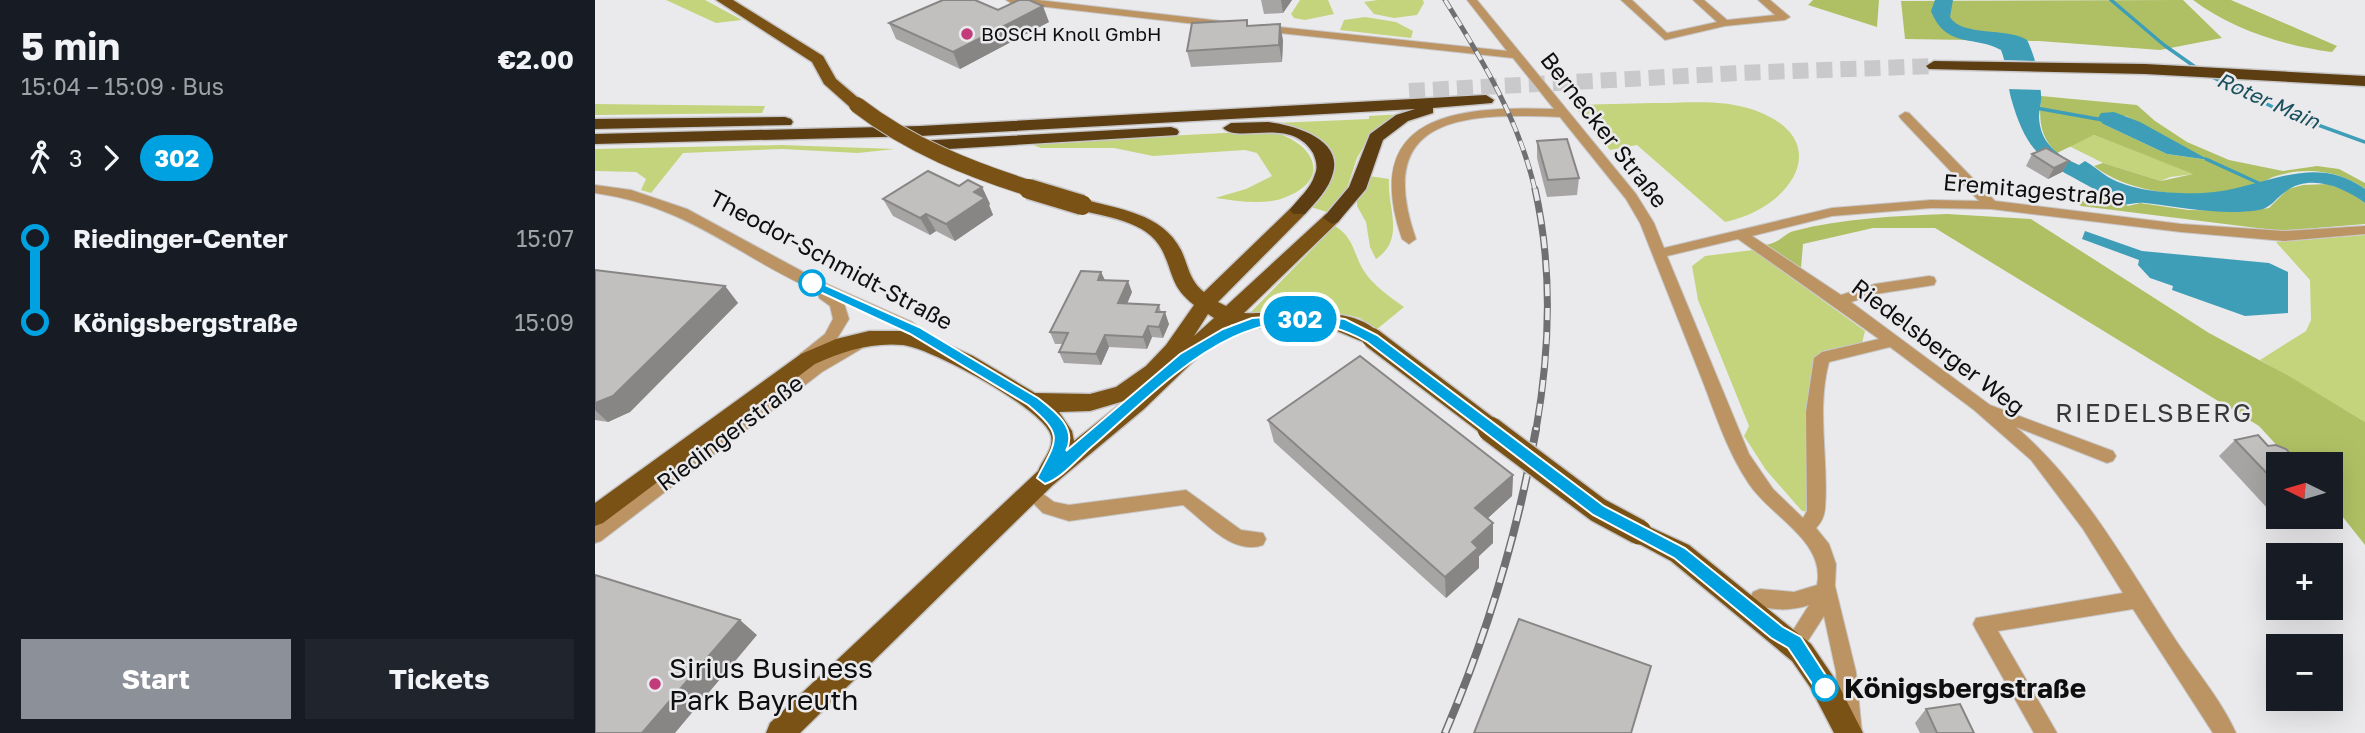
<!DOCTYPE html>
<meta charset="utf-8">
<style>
:root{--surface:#171b24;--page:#20242c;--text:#f1f3f6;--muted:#9ea1a6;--accent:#8c9099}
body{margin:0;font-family:"Golos Text",sans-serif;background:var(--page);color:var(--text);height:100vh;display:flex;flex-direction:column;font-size:26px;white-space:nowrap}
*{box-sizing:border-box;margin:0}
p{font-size:23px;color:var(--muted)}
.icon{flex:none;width:38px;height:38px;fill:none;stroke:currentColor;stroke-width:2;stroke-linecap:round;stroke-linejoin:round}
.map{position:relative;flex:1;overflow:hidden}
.drawer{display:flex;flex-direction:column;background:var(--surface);width:595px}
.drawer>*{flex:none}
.badge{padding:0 14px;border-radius:23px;font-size:24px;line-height:46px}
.needle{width:46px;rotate:275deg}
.controls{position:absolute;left:1671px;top:452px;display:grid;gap:14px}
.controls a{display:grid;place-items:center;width:77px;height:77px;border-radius:0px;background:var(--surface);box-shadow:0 7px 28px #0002;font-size:35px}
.map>.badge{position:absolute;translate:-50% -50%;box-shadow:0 0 0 4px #fff}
.legs{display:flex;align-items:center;gap:10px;height:77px;padding:0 21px;font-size:23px}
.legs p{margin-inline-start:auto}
.headline{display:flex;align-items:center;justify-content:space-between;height:119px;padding:0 21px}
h1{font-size:38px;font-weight:700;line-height:52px}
.button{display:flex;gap:14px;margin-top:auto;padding:14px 21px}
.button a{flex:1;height:80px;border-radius:0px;background:var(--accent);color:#fff;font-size:28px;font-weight:700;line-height:80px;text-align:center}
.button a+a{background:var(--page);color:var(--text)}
ul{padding:0 21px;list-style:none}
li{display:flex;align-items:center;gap:24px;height:84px;font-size:26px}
li i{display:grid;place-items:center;width:10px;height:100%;margin:0 9px;background:currentColor}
li i::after{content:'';width:18px;height:18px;margin:-9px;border:5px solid;border-radius:50%;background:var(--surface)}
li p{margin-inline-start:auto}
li:first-child i{background:linear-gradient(#0000 50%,currentColor 0)}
li:last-child i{background:linear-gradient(currentColor 50%,#0000 0)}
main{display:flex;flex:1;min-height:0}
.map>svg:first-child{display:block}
</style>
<main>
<section class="drawer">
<div class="headline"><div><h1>5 min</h1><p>15:04 – 15:09 · Bus</p></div><b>€2.00</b></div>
<div class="legs"><svg class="icon" aria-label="walk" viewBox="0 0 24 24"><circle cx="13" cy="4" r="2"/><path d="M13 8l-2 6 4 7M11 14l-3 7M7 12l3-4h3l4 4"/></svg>3<svg class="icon" aria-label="forward" viewBox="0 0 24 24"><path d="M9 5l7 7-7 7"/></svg><b class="badge" style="background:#00a1e0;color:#fff">302</b></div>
<ul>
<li><i style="color:#00a1e0"></i><b>Riedinger-Center</b><p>15:07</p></li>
<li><i style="color:#00a1e0"></i><b>Königsbergstraße</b><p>15:09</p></li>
</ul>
<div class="button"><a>Start</a><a>Tickets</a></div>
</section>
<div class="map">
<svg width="1770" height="733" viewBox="0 0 1770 733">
<rect width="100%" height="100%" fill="#eaeaed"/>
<path fill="#c3d47c" d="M71,0h39l37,20 -26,3z
M705,0h28l6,14 -29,6 -11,-2 -3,-4z
M783,0h45l1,3 -7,12 -23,3 -20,-4 -10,-12z
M770,17l31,5 17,9 -2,7 -71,-8 4,-10z
M1059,103c31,0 67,-4 97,6 87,29 42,99 -26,113l-88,-77 -27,5 -37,-45z
M0,104l170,2 -3,7 -167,2z
M809,114l-15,6 -18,14 -14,24 -12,36 -15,19 -19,-6c24,-28 36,-53 -4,-74l-81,-8 143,-6v-3z
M669,131c42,4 75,45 22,66 -21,9 -48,4 -71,1l31,-9 26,-13 -15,-23 -12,-3 -92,6 -39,-8h-73l-13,-5z
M1499,135l100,39 -24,3 -9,4 -58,-18 -34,-17z
M186,145l114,4 -37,4 -76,-4 -99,4 -32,40 -10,-3 5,-11 -10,-7 -41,-1v-22z
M774,176l20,3c-2,29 17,60 -13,80l-6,-12 -4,-25 -9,-16v-5z
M740,226c18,11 18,25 27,42 9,16 28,29 42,39l-28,23 -16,-12 -12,-3 -98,-2z
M1770,235v187l-105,-62 46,-29 5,-11 -1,-40 -34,-38z
M1158,250l112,81 -3,12 -39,8 -11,14 -4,147 -6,-1 -36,-41 -22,-34 5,-10 -51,-126 -6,-34 13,-10z"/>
<path fill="#afc064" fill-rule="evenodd" d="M1218,0h66l-2,27 -69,-22z
M1588,0l39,38 -62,12 -121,-9 -134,-2 -4,-38z
M1598,0h38l106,46 -5,6c-47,-6 -101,-23 -139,-52z
M1446,96l96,9 18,16 32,21 42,18 54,11 34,-5 22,3 26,14v6c-26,-19 -61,-23 -92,-12 -8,4 -16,8 -25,11 -48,11 -114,9 -154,-22l9,-3 58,18 32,-7 -99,-39 -37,18c-18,-17 -18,-34 -16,-57zM1531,116l82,44 -41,-6 -64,-30z
M1733,184l23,9 14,10v21l-84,7 -200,-25 -4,-4 18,-2 10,-5 23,11 12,-3 48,7 60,1 21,-3 19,-19 15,-4z
M1352,214l84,5 178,114 80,43 76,46v123l-34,-43v-38h-37l-35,-38 -324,-198h-62l-70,16 -2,24 -36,-23c17,-3 18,-11 29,-14 49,-13 102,-15 153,-17z"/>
<path fill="#3f9eb7" d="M1340,0h18l-3,17c12,20 57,10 77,23 8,16 13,37 14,54 1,8 -2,15 -2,23 1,26 18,38 40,48l6,-4c9,5 15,11 23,16 26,15 66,17 95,16 58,-2 108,-43 162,-4v14c-22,-16 -55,-30 -80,-11 -10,7 -14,16 -26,18 -38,6 -77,-3 -114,-7 -11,-1 -20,4 -32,1l-8,-9c-54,-31 -76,-32 -94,-97 -4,-16 -4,-33 -10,-48 -27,-15 -55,-1 -70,-39z
M1519,112l26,10 69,38 -42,-6 -64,-30 -5,-6 3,-5z
M1490,231l57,20 127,12 19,9v41l-43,3 -73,-26 1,-4 -23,-8 -12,-13 1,-5 -57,-21z"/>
<path fill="#eaeaed" d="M1405,60l38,1 6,29 -38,-1z"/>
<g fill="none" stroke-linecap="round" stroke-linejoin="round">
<path stroke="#3f9eb7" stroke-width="3.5" d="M1516,0l53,45 34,24
M1613,75l77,38 80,29
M1441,108l67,12
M1611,159l59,27"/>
<path stroke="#c9c9cc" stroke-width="16" stroke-dasharray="16 8" stroke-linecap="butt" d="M814,91l330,-18 195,-7"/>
<defs>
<path id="minor" d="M411,0h32l192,22 5,3 -5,3 -219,-25z
M872,0h10l159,194 18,29 10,25 168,-40 99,-8 48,1 -78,-82 -2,-3 6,-4 4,1 86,88 186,23 103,7 81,-5v8l-81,7 -103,-9 -190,-23 -60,-1 -99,8 -80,20 89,59 34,-11 54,-8 5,1 2,4 -2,4 -58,9 -25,8 139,103 123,46 3,5 -3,5 -6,2 -91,-36c67,57 112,140 159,212 19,29 47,62 61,94h-23l-80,-124 -135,22 59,102h-23l-58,-103 -3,-6 3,-6 147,-25 -40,-64 -52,-69 -57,-50 -84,-63 -61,15c-13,49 0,98 -4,147 -1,8 -4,14 -9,19l13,16 7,20 -1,22 21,86 6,61h-22l-4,-61 -12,-56 -22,34 -7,2 -7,-2 -3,-7 24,-38c-18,6 -37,6 -56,-1l-3,-6 3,-6 7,-3 34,3 23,-7c9,-44 -46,-68 -68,-101 -21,-31 -33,-68 -46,-102 -21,-53 -42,-106 -63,-159l-14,-24 -66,-82c-93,-4 -188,-3 -144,122l-7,5 -7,-5c-43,-126 57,-133 152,-130l-41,-51 -253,-27 -5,-3 5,-3 247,26zM1143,239l141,100 -57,13 -8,6 -8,54 1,99 -4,7 -30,-29 -24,-35 -82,-198z
M1026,0h11l35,33 50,-11 -24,-22h11l23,20 48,-5 -17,-15h12l20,17 -5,3 -60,6 -60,14z
M0,185l36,5 56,19 133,72 92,41 27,20 -8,6 -45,-26 -42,-19 5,16 -14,23 -23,20h-12l-2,-4 2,-4 25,-20 8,-15 -3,-13 -11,-8 -1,-6c-81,-36 -130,-86 -223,-99z
M261,339l8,6 -3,4 -39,23 -221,169 -6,2v-18l215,-161z
M436,485l23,17 15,3 117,-15 55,40 22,3 3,6 -3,6c-30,11 -58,-23 -80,-40l-114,16 -26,-8 -21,-21 3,-5z"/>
<path id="major" d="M121,0h17l90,56 13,23 27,23 2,3 -2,3h-12l-27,-24 -12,-22z
M487,199c36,10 80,14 99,51 8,17 8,30 23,42l89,-86h12l3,4 -3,4 -87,88 8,4 100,-92h12l3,4 -3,4 -94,91c34,2 118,-11 138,25l-3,5 -7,2c-20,-6 -35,-17 -57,-19 -28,-2 -56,5 -83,-2l-88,85 -91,76 -253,248h-34l4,-10 268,-252c4,-11 16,-22 13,-35 -5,-26 -120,-88 -148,-91 -31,-3 -60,6 -88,19l-212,159 -8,3v-23l206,-149 35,-15 33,-8h38l22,5 44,20 62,37 55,1 26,-7 30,-21 20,-21 28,-40c-24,-19 -20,-31 -32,-55 -15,-30 -58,-33 -86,-41l-3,-4zM613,314l6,4 -20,18zM529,401l-50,40 -2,-10 -13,-19 31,-1z
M1044,522l50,23 122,99 26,38 26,51h-29l-24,-46 -18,-26 -121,-100 -41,-22 -3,-7 3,-7z"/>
<path id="highway" d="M1339,61l211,3 220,12v10l-220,-12 -216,-5 -3,-3z
M891,95l8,5 -2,3 -59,5v5l-25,8 -25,19 -17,49 -28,33 -6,2 -9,-6 26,-31 21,-53 26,-19 19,-6 -495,27 -325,8v-10l325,-8z
M190,117l6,2 2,3 -2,3 -196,4v-10z
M673,122c24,3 75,16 65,51 -4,16 -17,29 -28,41h-12l-3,-4c8,-12 21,-21 25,-36 3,-7 1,-14 -2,-21 -22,-37 -74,-9 -90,-25l8,-5z
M576,127l6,2 2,3 -2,3 -261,16 -8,-5 8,-5z"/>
</defs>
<use href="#minor" stroke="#c7c7c9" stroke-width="2"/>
<use href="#major" stroke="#c7c7c9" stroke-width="3"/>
<use href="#highway" stroke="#c7c7c9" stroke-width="3"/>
<use href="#minor" fill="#bc9463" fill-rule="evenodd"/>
<use href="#major" fill="#7b5215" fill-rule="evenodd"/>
<use href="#highway" fill="#5d3e13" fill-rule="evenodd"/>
<defs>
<path id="rail-far2" d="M850,0c38,61 74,120 90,190"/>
<path id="rail-far1" d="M940,189c18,80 15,161 1,241"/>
<path id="rail" d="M850,733c41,-96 73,-201 91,-304"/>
</defs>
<use href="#rail-far2" stroke="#6f6f71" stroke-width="5"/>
<use href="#rail-far1" stroke="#6f6f71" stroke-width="7"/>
<use href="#rail" stroke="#6f6f71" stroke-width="8"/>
<use href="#rail-far2" stroke="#eaeaed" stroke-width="3.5" stroke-dasharray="10" stroke-linecap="butt"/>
<use href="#rail-far1" stroke="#eaeaed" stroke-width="4.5" stroke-dasharray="12" stroke-linecap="butt"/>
<use href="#rail" stroke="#eaeaed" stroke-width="5" stroke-dasharray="16" stroke-linecap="butt"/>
<defs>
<path id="major-bridge-far2" d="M262,105c53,41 114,65 178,85"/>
<path id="major-bridge-far1" d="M434,189l53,16
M777,338l121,92"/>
<path id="major-bridge" d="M895,429l108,81 41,22"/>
</defs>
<use href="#major-bridge-far2" stroke="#c7c7c9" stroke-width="18" stroke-linecap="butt"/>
<use href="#major-bridge-far1" stroke="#c7c7c9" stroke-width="23" stroke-linecap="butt"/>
<use href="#major-bridge" stroke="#c7c7c9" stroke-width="28" stroke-linecap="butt"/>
<use href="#major-bridge-far2" stroke="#7b5215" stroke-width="16"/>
<use href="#major-bridge-far1" stroke="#7b5215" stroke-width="20"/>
<use href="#major-bridge" stroke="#7b5215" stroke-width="25"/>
</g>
<path fill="#a7a5a3" d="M666,0h31l-9,13 -19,1z
M385,2l18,8 51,12 -89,47 -64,-30 -7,-16z
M652,20l1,6 35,14 -1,22 -91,5 -4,-16z
M942,141l42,37 -2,17 -30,2 -10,-39z
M1437,154l37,7 -7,11 -14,7 -22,-13z
M364,186l23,1 8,17 -1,1 4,10 -38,26 -19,-10 -6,4 -37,-19 -10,-17z
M0,270l130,16 13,17 -108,109 -22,10 -13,-2z
M506,272l4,8 27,12 -5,12 32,1 2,7 8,12 -6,14 -11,-1 -5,12 -38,-2 -8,18 -37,-2 -5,-11 4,-8h-8l-5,-12z
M673,420l245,55 -1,21 -24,22 5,25 -14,13v12l-33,30 -172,-156z
M1640,440l44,24v43l-11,2 -49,-53z
M1331,709l48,24h-54l-5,-10z"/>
<path fill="#888685" d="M686,0h11l-9,13z
M448,6l6,16 -89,47 -7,-17z
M685,24l3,16 -1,22 -3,-17z
M1474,161l-7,11 -14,7 6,-11z
M387,187l8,17 -1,1 4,10 -38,26 -9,-17 28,-32z
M331,214l10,17 -6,4 -10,-17z
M506,272l5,11 -8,-3z
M533,281l4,11 -10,23 -4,-12z
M130,286l13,17 -108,109 -22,10 -13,-12v-7z
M570,312l4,12 -6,14 -4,-11z
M553,326l4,11 -5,12 -4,-12z
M510,335l4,12 -8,18 -5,-11z
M918,475l-1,21 -36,33 -1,-21z
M1684,499v8l-11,2z
M898,523v20l-14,13v12l-33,30 -1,-21 27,-35z
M145,620l17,15 -82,98h-33z"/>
<path fill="#c2c0be" stroke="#888685" stroke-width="2" d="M348,0h32l23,10 21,-10h10l14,6 -90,46 -64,-29z
M652,20v6l33,-2 -1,21 -92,6 5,-28z
M972,139l12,39 -31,2 -11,-39z
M1451,148l23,13 -15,7 -22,-14z
M333,171l31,15 9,-6 14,7 -8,5 11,6 -39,26 -20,-10 -6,4 -37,-19z
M0,270l130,16 -112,110 -18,7z
M486,271l20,1 -3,8 30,1 -10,22 41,2 -3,7h9l-6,15 -11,-1 -5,11 -38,-2 -9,19 -37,-2 9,-19 -18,-1z
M765,356l153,119 -38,33 18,15 -21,19 6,6 -33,29 -177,-157z
M1663,435l10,11 8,-1 10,4 14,15h-21v22l-44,-46z
M0,575l145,45 -98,113h-47z
M924,619l132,47 -20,67h-157z
M1365,704l14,29h-37l-11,-24z"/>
<path fill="#00a1e0" stroke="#fff" stroke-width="2" d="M217,279l107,48 119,71c17,13 40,30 28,53l114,-97 43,-25 29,-11 55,-4 38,5 32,16 227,171 81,42 98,79 18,10 33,51 -2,6 -7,3 -6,-3 -31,-46 -17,-10 -97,-80 -81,-43 -226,-173c-110,-62 -195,35 -272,102 -15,12 -32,34 -50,40l-8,-6c20,-39 28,-42 -9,-73l-118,-71 -103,-48v-6z"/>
<g fill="#c23c7c" stroke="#eaeaed" stroke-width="2.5">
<circle cx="372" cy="34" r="7"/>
<circle cx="60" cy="684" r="7"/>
</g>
<g fill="#fff" stroke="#00a1e0" stroke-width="3.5">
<circle cx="217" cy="283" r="12"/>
<circle cx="1230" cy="688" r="12"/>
</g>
<g text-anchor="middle" stroke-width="5" stroke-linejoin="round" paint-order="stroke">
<g font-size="19" fill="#0e0e0f" stroke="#eaeaed" text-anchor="start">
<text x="386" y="41">BOSCH Knoll GmbH</text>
</g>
<g font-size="21" font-style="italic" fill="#1a505d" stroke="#eaeaed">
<text transform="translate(1673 101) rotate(24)" y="7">Roter Main</text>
</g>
<g font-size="23" fill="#0e0e0f" stroke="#eaeaed">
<text transform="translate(1009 130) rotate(52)" y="8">Bernecker Straße</text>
<text transform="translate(1439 190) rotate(5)" y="8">Eremitagestraße</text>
<text transform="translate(236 260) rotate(28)" y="8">Theodor-Schmidt-Straße</text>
<text transform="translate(1343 347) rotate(37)" y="8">Riedelsberger Weg</text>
<text transform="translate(135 433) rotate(-37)" y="8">Riedingerstraße</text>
</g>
<g font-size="26" letter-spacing="2" fill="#38383a" stroke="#eaeaed">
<text x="1559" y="422">RIEDELSBERG</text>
</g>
<g font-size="28" fill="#0e0e0f" stroke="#eaeaed" text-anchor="start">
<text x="74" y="678">Sirius Business<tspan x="74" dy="32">Park Bayreuth</tspan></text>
</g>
<g font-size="28" font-weight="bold" fill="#0e0e0f" stroke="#eaeaed" text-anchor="start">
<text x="1249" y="698">Königsbergstraße</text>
</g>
</g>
</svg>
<div class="controls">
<a><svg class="needle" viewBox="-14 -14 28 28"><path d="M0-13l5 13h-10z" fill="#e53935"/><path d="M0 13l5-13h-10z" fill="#9ea1a6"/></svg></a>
<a>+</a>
<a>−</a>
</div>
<b class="badge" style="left:705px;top:319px;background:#00a1e0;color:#fff">302</b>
</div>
</main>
